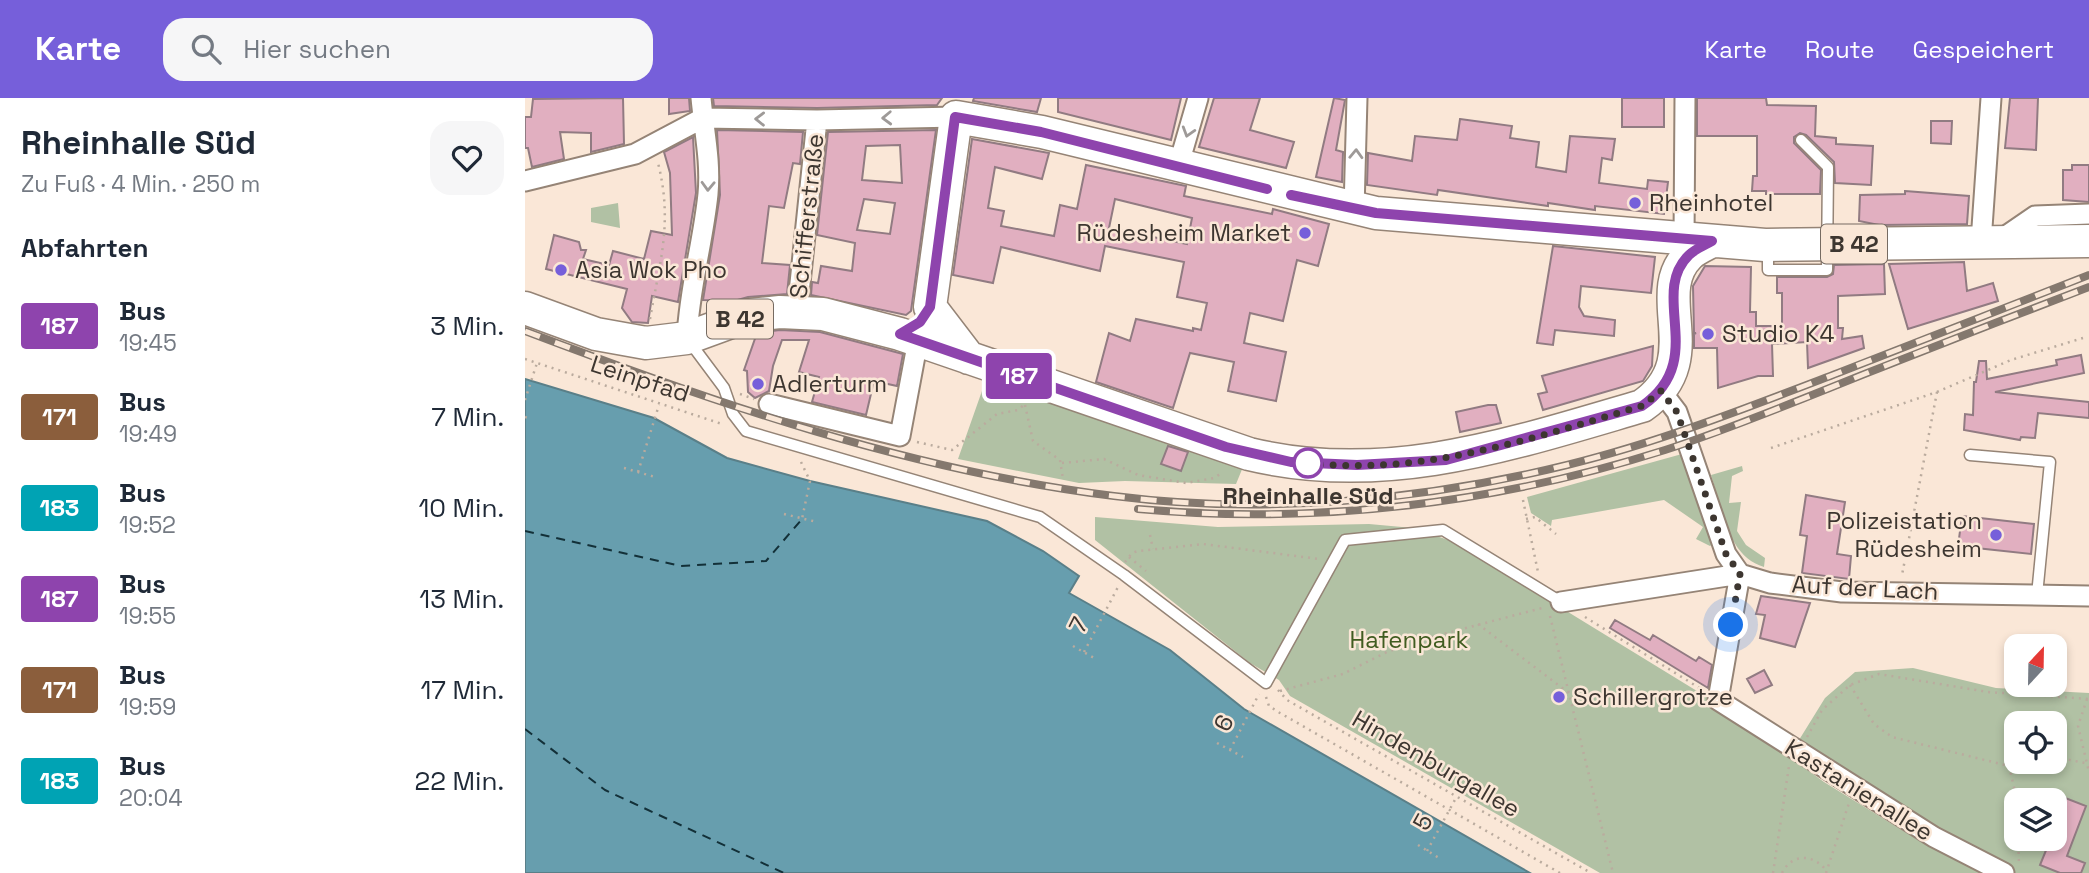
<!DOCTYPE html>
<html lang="de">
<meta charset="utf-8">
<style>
:root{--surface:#fff;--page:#f6f6f7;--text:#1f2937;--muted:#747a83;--accent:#765fda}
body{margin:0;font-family:"Space Grotesk",sans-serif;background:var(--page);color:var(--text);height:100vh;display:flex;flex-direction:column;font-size:26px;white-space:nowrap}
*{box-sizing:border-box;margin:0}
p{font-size:23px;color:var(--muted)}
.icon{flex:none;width:38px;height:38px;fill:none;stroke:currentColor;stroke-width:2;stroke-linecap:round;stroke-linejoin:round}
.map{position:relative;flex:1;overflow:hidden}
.drawer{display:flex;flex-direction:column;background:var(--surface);width:525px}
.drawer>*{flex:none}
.badge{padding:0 14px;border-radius:5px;font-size:24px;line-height:46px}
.needle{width:46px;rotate:22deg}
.buttons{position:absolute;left:1479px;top:536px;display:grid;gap:14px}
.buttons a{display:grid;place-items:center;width:63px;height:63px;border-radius:14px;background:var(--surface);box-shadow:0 4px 10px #0003;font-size:35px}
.you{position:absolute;width:35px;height:35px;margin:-18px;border:5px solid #fff;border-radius:50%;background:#1a73e8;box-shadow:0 0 0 10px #1a73e833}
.map>.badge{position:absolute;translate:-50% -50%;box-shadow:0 0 0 4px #fff}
h2{padding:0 21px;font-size:26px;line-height:63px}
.round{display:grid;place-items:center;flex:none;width:74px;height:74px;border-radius:21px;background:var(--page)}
.summary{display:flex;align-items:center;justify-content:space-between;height:119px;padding:0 21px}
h1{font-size:33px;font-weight:700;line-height:52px}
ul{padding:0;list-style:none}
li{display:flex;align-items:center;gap:21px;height:91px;padding:0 21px}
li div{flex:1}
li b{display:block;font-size:26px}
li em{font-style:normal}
li .badge{min-width:77px;font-weight:700;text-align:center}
header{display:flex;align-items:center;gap:42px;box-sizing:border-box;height:98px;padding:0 35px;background:var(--accent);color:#fff}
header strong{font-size:33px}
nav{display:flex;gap:38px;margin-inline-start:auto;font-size:24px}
.search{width:490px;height:63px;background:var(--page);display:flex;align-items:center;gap:18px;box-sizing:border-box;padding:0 24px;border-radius:21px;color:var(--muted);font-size:26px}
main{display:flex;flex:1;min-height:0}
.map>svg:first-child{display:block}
</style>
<header>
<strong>Karte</strong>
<div class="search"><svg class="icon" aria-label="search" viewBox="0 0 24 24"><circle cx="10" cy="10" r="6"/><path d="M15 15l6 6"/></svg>Hier suchen</div>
<nav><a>Karte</a><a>Route</a><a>Gespeichert</a></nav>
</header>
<main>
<section class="drawer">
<div class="summary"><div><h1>Rheinhalle Süd</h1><p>Zu Fuß · 4 Min. · 250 m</p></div><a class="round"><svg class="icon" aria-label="heart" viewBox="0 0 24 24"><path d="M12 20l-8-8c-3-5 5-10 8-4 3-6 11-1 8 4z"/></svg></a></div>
<h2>Abfahrten</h2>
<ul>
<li><span class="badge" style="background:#8e44ad;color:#fff">187</span><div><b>Bus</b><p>19:45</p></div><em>3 Min.</em></li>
<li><span class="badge" style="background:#8b5e3c;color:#fff">171</span><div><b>Bus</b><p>19:49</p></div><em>7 Min.</em></li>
<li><span class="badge" style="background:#00a3b4;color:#fff">183</span><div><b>Bus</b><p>19:52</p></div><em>10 Min.</em></li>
<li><span class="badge" style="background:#8e44ad;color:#fff">187</span><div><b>Bus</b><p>19:55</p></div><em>13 Min.</em></li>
<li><span class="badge" style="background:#8b5e3c;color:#fff">171</span><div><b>Bus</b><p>19:59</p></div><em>17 Min.</em></li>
<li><span class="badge" style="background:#00a3b4;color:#fff">183</span><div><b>Bus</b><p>20:04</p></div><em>22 Min.</em></li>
</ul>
</section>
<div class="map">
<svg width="1564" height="775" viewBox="0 0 1564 775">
<rect width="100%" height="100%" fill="#fae7d7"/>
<path fill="#b1c1a4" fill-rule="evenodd" d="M93,105l2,25 -29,-6v-14z
M464,273l254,96 -7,17 -111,-3 -46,2 -121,-24z
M1157,356l32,89 -4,3 -14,-7 7,-12 -39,-27 -112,20 -1,6 -20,-13 -4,-16z
M1217,368l1,5 -11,5 -3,27 12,-1 -4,29 9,14 19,13 -1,9c-37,-11 -42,-59 -53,-92z
M570,419l123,10 151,-3 44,4 41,14 256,157 114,83 99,61 8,-20 -132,-83 26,-42 30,-26 58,-4 83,20 93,5v180h-489l-310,-177 -11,-16 -29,-17 -155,-123zM1491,625h39v38h-39zM1491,702h39v38h-39z"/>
<path fill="#679eae" stroke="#5a7f88" stroke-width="2" d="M0,281l129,39 73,40 83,23 177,40 56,30 36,25 -10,17 101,57 74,59 286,164h-1005z"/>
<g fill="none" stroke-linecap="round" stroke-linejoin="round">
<path stroke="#133038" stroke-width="2" stroke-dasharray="9 7" stroke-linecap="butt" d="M0,433l156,35 85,-5 36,-42
M0,631l80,61 179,83"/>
</g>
<path fill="#e1afc0" stroke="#917b82" stroke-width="2" fill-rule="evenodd" d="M98,0l1,46 -33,8v-19l-31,-1 4,27 -32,8 -4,-19h-3v-31h6l2,-18z
M144,0h20l1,13 -21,3z
M188,0h229l-5,7 -120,3 -103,-2z
M449,0h67l-4,14 -64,-11z
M533,0h123l-10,42 -113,-28z
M689,0h46l-10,32 44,12 -8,26 -87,-21z
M809,0l11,2 -9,50 7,2 -1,30 -26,-5z
M1097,0h42v29h-42z
M1172,0h69l1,7 49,1 -1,30 21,2v6l37,2 -2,39 -36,-2 -1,-21 -28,-27 -6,-2 -6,4v6l27,27 -1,24h-54v-3h-14l1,-15h4v-40h-60z
M1485,0h28l-2,52 -31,-2z
M935,21l52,7 -2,12 29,4 -3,25 30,5 4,-36 45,3 -3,21 -10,-2 -3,25 48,6 1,-9 20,2 -4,32 -69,-8v4l-47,-7v3l-110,-16 -1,5 -70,-10 1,-32 44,8 3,-25 42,4z
M1406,23h21l-1,23 -20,-1z
M192,32l86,2 -3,32 -7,-1 -9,45 -15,-2 -7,57 28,2 -3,29 -39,3 -14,4 -31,-1 17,-105z
M411,32l-25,181 -5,4 -95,-20 1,-13 6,1 3,-17 31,5 3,-28 -38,-8 11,-103zM375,47l2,38 -40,-3 4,-34zM339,101l31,4 -5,31 -33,-4z
M168,39l3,56 -18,109 -26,-6 -4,27 -16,-1 -10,-14 5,-19 -81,-20 8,-34 25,7 2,8h5l-3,9 26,6 4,-14 31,8 7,-28 21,4 -2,-62 -6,-21z
M447,41l77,14 -7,26 -47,-12 -7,41 16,3 -3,15 53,10 6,-31 17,4 9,-44 100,21 -2,10 88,18 1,-5 56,15 -11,42 -21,-6 -14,61 -33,-8 -6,30 42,9 -10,49 -48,-10 6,-29 -44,-9 -17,55 -77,-26 13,-49 21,8 6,-22 57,12v-3l8,2 6,-27 -30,-6 7,-35 -79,-16 -5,25 -99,-24 -8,36 -40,-8zM590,101l77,19 -5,26 -78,-16z
M1547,67h17v37l-26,-2v-30h9z
M1380,93l64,5 -2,28 -88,1 -20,-4 1,-26 45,-1z
M1028,148l102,11 -4,36 -70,-7 -2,21 5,9 31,4 -1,16 -59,-6 -2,15 -16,-2z
M1439,164l3,29 26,-8 5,18 -90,28 -19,-65z
M1359,166l1,30 -47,2v32h5l-1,11 20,-3 2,12 -56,20 -1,-26 -35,2 1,32h-15l-40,12 -1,-40h-23v-14l2,-1h-2l-1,-47 12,-20 46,1 -1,45h6v14h26v-33h-5v-16h50l6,-3 1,-9z
M255,232l40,2 83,22 -6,32 -23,-5 -8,34 -54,-13 7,-25 -20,-5 10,-32h-27l-9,26 -4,25 -14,7 -7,-6 -1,-21 -3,-1 13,-37z
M1128,248l-1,20 -9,15 -100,29 -5,-16 9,-2 -5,-16z
M1556,257l3,18 -89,19 94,10v16l-51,-5 -3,25 -14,-1 -1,3 -56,-10 1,-16 8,1 1,-33h2l3,-21h7l1,18 70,-14 -1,-5z
M963,307h8l5,18 -41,9 -4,-20z
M643,348l20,6 -7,19 -20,-7z
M1281,397l39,7 -8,52 14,2 -2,23 -47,-6 5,-37 -7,-1z
M1437,418l72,8 -3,30 -73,-8z
M1236,498l49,7 -15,44 -35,-9 5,-23 -9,-1z
M1090,522l35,20 3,-5 43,26 3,-4 13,8 -4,23 -98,-60z
M1239,572l8,15 -17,8 -8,-14z
M1530,696l31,12 -19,50 18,7 -4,10h-21l-20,-8 11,-27h4l5,-23 -5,-2z"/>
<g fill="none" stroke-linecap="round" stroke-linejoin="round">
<defs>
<path id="service" d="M1243,152v20h59l1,-103 -27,-27
M164,243l35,47 9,26 13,17 294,86 84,58 142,108 79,-143 98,-10 118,72
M1445,357l80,7 -13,133"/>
<path id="minor" d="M653,69l20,-69
M0,83l110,-27 68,-36 114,2 139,-3
M829,112l3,-112
M1159,141l1,-141
M1475,142l35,-24 54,-2
M1456,144l10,-144
M272,214l20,-192
M162,240c2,-49 16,-95 21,-144 3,-33 -4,-63 -7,-96
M1136,293l16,21 49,142 14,20 -22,126 216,137 70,36
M244,306l131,32 18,-96
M1036,504l179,-28 30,9 72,9 247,4"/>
<path id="primary" d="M0,210l71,26 50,9 41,-5 63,-23 30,-3 43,2 77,20 349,120c137,33 263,-10 393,-48 67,-46 6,-111 47,-151 6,-6 16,-10 23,-14
M444,260l-39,-51 26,-190 86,15 334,81 389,32 324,-4"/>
</defs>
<use href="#service" stroke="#958476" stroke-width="13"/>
<use href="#minor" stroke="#958476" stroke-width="23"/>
<use href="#primary" stroke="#958476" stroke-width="35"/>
<path stroke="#baab9e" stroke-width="2.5" stroke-dasharray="2 5" stroke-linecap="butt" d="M125,221c10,-58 23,-97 8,-156
M0,261l197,65
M1412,294l74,-32 72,-22
M215,296l14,5
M0,302l12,-37
M500,307l8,36 27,19 3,19
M0,319l6,2
M392,344l35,8 45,-36 21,-4 7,-6
M1246,350l166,-56 -35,183
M276,364l9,19 -8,38
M537,365l42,-4 34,16 48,8 28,-5 9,-6
M99,370l31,9
M113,374l21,-67
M998,402l15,72
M259,416l33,8
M1001,421l9,-2 21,17
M625,437l3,14
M604,459l17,14
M600,464l7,-9 6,-2 65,-7 116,15
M1025,518l63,257
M1060,519l116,72
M953,526l92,70
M548,548l21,12
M559,554l34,-65
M1325,587l24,39 18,13 117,29 7,-5
M753,592l9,10 304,173
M755,593l63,-17 44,-22 45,-15 110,-29
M741,599l3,9 11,7 280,160
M1562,601l-9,27 11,46
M1282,639l15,-27 28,-25 29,-11 109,18 101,7
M692,645l26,14
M705,652l29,-56
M1530,659l30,6
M1484,668l8,34
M1493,740l1,25
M893,747l21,13
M902,753l30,-55
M1248,775l16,-107
M1257,775c10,-20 31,-19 44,-3
M1301,775l23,-70"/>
<use href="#service" stroke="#fff" stroke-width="10"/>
<use href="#minor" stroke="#fff" stroke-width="19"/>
<use href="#primary" stroke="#fff" stroke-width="32"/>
<defs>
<path id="rail" d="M0,233c189,72 387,140 589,165 150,19 306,5 453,-31 93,-23 182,-58 271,-92 84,-33 167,-65 251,-98
M613,411c178,16 357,-5 527,-59 67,-22 132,-49 197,-75 76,-30 151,-59 227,-88"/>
</defs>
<use href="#rail" stroke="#84786e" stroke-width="8"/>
<use href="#rail" stroke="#fae7d7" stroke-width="5" stroke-dasharray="16" stroke-linecap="butt"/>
</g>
<defs><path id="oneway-chevron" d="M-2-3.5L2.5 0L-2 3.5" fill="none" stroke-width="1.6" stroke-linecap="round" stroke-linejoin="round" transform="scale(1.75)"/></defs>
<g stroke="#9e9a98">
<use href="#oneway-chevron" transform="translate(362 20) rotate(178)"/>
<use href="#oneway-chevron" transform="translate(235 21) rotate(-179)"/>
<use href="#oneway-chevron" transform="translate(663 34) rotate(107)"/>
<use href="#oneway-chevron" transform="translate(831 56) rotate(-88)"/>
<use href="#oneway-chevron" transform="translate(183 88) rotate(92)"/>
</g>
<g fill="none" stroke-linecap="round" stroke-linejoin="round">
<defs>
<path id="line" d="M742,91l-226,-57 -86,-15 -25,190 -10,15 -20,12 326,113 65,15 66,3 89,-5 196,-54c67,-46 6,-111 47,-151 6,-6 16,-10 23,-14l-336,-28 -85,-18"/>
</defs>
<use href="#line" stroke="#fff" stroke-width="16"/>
<use href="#line" stroke="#8e44ad" stroke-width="10"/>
<path stroke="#3d3630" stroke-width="7" stroke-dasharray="0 12.6" d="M783,365c116,13 224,-25 334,-57l19,-15 16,21 49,142 14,20 -9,51"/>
</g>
<g fill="#765fda" stroke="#fae7d7" stroke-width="2.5">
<circle cx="1110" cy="105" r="7"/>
<circle cx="780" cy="135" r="7"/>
<circle cx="36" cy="172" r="7"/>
<circle cx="1183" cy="236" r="7"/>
<circle cx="233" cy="286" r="7"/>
<circle cx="1471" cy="437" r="7"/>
<circle cx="1034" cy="599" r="7"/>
</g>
<circle fill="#fff" stroke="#8e44ad" stroke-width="3.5" cx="783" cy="365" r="14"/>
<g text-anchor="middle" stroke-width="5" stroke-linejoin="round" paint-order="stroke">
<g fill="#fae7d7" stroke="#766b62" stroke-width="2">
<rect x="1296" y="126.5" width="66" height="39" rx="5"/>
<rect x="182" y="201.5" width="66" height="39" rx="5"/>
</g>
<g font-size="23" font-weight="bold" fill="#3d3630">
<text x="1329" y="154">B 42</text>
<text x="215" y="229">B 42</text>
</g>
<g font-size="24" fill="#3d3630" stroke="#fae7d7" text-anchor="start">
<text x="1124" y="113">Rheinhotel</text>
<text x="766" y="143" text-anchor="end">Rüdesheim Market</text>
<text x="50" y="180">Asia Wok Pho</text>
<text x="1197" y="244">Studio K4</text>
<text x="247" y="294">Adlerturm</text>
<text x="1457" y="431" text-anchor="end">Polizeistation<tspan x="1457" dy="28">Rüdesheim</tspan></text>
<text x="1048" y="607">Schillergrotze</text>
</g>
<g font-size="24" fill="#3d3630" stroke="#fae7d7">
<text transform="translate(282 118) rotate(-84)" y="8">Schifferstraße</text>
<text transform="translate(115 281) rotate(18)" y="8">Leinpfad</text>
<text transform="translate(1340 490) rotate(3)" y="8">Auf der Lach</text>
<text transform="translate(554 527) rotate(-63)" y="8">7</text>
<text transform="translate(699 625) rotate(-63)" y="8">6</text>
<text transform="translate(911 666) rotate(30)" y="8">Hindenburgallee</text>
<text transform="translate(1334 692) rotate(32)" y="8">Kastanienallee</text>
<text transform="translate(898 724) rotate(-61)" y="8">5</text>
</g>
<g font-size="24" font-weight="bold" fill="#3d3630" stroke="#fae7d7">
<text x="783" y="406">Rheinhalle Süd</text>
</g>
<g font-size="24" fill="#405c20" stroke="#fae7d7">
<text x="884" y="550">Hafenpark</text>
</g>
</g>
</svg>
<div class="buttons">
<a><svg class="needle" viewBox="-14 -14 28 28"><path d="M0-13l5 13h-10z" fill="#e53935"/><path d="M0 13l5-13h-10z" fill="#747a83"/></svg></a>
<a><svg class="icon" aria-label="locate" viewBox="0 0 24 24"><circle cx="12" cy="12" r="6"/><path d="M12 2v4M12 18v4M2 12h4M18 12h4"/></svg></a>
<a><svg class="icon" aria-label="layers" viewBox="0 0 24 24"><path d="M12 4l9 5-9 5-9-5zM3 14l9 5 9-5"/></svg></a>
</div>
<div class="you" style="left:1206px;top:527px"></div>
<b class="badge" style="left:494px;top:278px;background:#8e44ad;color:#fff">187</b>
</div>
</main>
